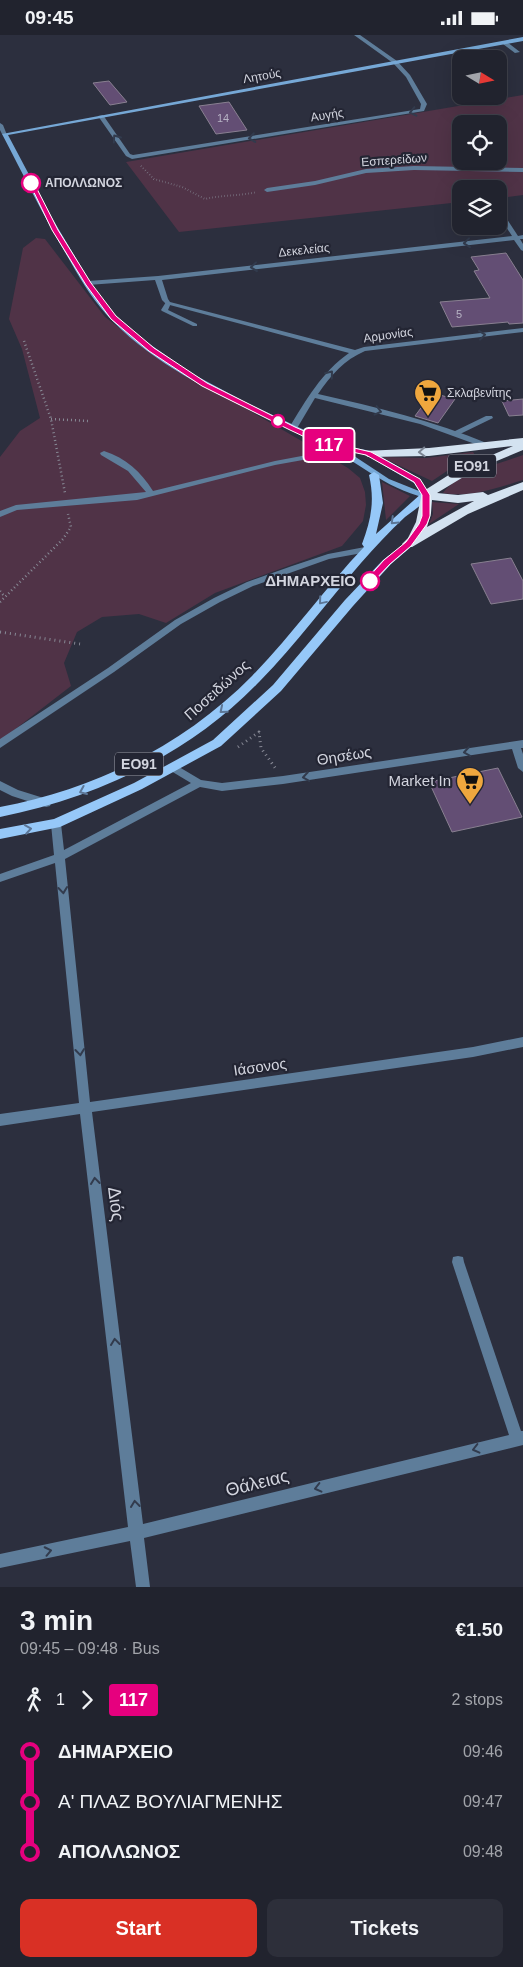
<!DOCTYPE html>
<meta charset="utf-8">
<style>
:root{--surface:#21232e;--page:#2d2f3a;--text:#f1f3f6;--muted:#a2a4aa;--line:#3e404a;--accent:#d93025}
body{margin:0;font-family:Helvetica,sans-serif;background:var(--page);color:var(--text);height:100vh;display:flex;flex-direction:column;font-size:19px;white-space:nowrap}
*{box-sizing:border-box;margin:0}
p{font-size:16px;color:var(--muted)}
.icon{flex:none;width:28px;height:28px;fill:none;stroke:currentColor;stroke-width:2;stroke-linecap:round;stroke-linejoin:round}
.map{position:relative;height:1552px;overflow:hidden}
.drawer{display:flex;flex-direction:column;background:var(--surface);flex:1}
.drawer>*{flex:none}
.badge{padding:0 10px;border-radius:4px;font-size:18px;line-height:32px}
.needle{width:32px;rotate:100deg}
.buttons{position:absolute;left:452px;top:15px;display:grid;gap:10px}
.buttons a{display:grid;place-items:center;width:55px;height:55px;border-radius:10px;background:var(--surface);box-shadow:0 5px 20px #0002,0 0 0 1px var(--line);font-size:25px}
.map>.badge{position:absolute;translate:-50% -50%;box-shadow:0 0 0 2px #fff}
.legs{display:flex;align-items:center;gap:8px;height:55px;padding:0 20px;font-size:16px}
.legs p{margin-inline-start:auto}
.headline{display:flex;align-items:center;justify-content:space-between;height:85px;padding:0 20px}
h1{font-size:28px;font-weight:700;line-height:38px}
.cta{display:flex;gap:10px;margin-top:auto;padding:10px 20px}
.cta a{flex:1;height:58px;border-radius:10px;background:var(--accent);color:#fff;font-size:20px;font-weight:700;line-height:58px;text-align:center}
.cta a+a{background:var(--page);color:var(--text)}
ul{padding:0 20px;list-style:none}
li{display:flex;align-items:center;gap:18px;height:50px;font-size:19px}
li i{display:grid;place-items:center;width:8px;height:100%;margin:0 6px;background:currentColor}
li i::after{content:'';width:12px;height:12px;margin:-6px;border:4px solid;border-radius:50%;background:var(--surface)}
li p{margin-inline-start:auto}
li:first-child i{background:linear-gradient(#0000 50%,currentColor 0)}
li:last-child i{background:linear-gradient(currentColor 50%,#0000 0)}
.status{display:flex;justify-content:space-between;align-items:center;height:35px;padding:0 25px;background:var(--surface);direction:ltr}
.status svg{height:14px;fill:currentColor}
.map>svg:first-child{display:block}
</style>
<div class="status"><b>09:45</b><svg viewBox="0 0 49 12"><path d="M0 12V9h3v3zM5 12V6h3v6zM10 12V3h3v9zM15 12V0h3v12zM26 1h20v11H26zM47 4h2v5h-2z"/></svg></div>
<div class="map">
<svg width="523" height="1552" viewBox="0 0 523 1552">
<rect width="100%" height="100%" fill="#2c2f3e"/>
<path fill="#503347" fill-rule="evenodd" d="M523,60v100l-24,3v-9h-38v13l-282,30 -53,-70zM461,89h38v37h-38z
M36,203l9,1 60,78 54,41 189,110 12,10 5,14 1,13 -3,16 -21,25 -127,47 -49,30 -27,-9 -37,3 -25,15 -13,31 7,23 -71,55v-284l20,-26 20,-13 -18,-69 -13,-30 14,-71z
M473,417l4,6 -27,11 -18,12 -51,-24 45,1z
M523,420v25c-26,8 -52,18 -80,13 15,-21 57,-29 80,-38z
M382,447l28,14 -24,24z
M432,467l27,2 -30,20 4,-10z"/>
<path fill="#634e74" stroke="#898091" d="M109,46l18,21 -17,3 -17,-22z
M229,67l18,28 -31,4 -17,-28z
M506,218l17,27v43l-14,1 -1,-2 -56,5 -12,-25 50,-4 -16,-27 5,-1 -8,-13z
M432,358l23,6 -17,24 -23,-7z
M523,364v16l-14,1 -7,-15z
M511,523l12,23v18l-32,5 -20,-40z
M498,733l24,49 -70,15 -23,-50z"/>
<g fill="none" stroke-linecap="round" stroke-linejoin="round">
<path stroke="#878995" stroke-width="2" stroke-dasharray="0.5 2.5" stroke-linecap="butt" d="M141,131l13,13 28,8 23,12c17,-4 34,-3 52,-7"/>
<path stroke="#878995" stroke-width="2.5" stroke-dasharray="1 3" stroke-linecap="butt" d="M24,306l27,78 14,74
M51,384l38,2
M0,556l5,6
M0,567l63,-63 8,-12 -3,-13"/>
<path stroke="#878995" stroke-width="3" stroke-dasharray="1 4" stroke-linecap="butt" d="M0,597l80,12
M189,677l29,-20
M238,712l21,-15 2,16 15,21"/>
<path fill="#5e7d9a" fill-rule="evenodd" d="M503,7h4l13,10 -5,1 -12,-9z
M166,267l5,1 -3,7 29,14v2h-4l-31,-15 -1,-1z
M486,381h6l1,2 -35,17h-6l-1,-2z
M339,414l4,2 -1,2 -67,12 -138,35 -120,10 -17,7v-6l16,-6 130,-13 -18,-21 -27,-16 -1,-2 4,-2c22,7 37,21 49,40l122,-30z"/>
<path fill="#5e7d9a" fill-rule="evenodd" d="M354,0h6l37,26 13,14 17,29 -3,7 -292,48 -6,-3 -28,-40 5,-1 27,39 3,1 287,-46 1,-5 -15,-27 -13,-14z
M0,88l3,2 4,10 -5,-1 -2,-4z
M414,131l109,2v4l-109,-2 -48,3 -51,12 -48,7 -3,-2 3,-2 48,-7 51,-12z
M499,174l2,1 17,26 5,-1v4h-3l3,5v7l-2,-1 -7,-10 -352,40 6,19 2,3 185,48 9,-3 159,-19v4l-158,19c-21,9 -34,24 -47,43 58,13 116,27 171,50l1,2 -4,2 -66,-24 -105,-26 -19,32h-6l-1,-2c17,-28 33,-56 60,-75l-183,-49 -4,-4 -7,-20 -67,5 -3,-2 3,-2 70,-5 354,-40 -13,-20z
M365,512l3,1v4l-39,7 -31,11 -45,16 -33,16 -39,22 -67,48 -114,76v-9l108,-71 67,-48 39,-22 33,-16 45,-16 36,-12z
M523,705v8h-2l2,6v18l-5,-4 -6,-19 -229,35 -61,7 -22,-4 -135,72 25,243 383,-55 50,-10v10l-50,10 -381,55 51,412 366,-89 -57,-173 1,-5 5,-1 5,1 1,5 57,169h2v14l-379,93 6,49h-14l-6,-46 -130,27v-14l128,-27 -48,-413 -80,12v-12l79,-11 -24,-240 -55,19v-8l54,-19 -3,-31 1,-3h8l1,3 3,26 127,-67 -20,-12 -2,-3 5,-4 27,16 21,3 61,-7z
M0,746l18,9 32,10 1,3 -1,3 -4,1 -34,-11 -12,-6z"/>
<path fill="#76a8d6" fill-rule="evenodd" d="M523,2v4l-515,94 44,83 41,69 19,25 29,26 50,35 54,29 89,42 37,7 49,28 10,16 -4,3c-44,-11 -65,-35 -104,-54 -71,-35 -161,-69 -216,-130 -16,-18 -28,-39 -40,-60 -23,-39 -43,-80 -64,-120zM345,415l21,5 48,28 5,8 -30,-12z"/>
<path fill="#96c8f8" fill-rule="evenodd" d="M374,437l5,3 4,28 -7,31 46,-41 4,-1 5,3c-7,9 -17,15 -26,22 -15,14 -30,30 -44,46 -34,39 -65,81 -101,118 -70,73 -162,116 -260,136v-10c95,-18 183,-61 252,-131 40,-41 73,-88 112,-129l-2,-3c9,-24 13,-43 7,-69z
M408,506l5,3 -1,2 -21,18 -38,42 -72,85 -60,55 -79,43 -82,38 -60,12v-10l54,-10 80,-36 79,-43 60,-55 72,-85 38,-40z"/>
<path fill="#d3e2f0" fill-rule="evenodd" d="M523,403v12l-48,20 -38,23 21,2 25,-3 5,3 35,-13v8l-55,24 -56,33h-8l-2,-3 6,-6 8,-16 6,-30 33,-21 58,-25 -84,10 -61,1 -6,-4 2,-2 65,-3zM432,465l26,3 16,-2 -47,26 4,-14z"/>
</g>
<defs><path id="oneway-chevron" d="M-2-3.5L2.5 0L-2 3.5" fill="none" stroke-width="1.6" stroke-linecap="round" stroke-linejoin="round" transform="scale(1.25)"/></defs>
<g stroke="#323b4d">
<use href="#oneway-chevron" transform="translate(413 77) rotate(167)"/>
<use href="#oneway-chevron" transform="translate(116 103) rotate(-125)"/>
<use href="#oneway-chevron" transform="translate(252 103) rotate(171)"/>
<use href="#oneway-chevron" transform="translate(467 208) rotate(174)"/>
<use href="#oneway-chevron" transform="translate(254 232) rotate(174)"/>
<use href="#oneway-chevron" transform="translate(482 300) rotate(-7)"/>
<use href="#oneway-chevron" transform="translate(330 339) rotate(-51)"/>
<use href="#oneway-chevron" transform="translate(378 376) rotate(14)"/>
<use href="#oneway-chevron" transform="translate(467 717) rotate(171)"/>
<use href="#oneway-chevron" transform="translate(306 742) rotate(171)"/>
<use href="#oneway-chevron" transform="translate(63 855) rotate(84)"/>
<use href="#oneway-chevron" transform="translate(80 1017) rotate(84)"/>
<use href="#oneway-chevron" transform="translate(95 1146) rotate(-97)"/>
<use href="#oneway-chevron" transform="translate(115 1307) rotate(-97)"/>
<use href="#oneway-chevron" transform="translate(476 1414) rotate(166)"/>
<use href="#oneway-chevron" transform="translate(318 1453) rotate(166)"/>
<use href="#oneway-chevron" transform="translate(135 1469) rotate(-97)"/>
<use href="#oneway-chevron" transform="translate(48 1516) rotate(-12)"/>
</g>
<use stroke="#7b8492" href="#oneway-chevron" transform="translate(422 417) rotate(177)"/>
<g stroke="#5c7696">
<use href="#oneway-chevron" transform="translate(394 486) rotate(136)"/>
<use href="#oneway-chevron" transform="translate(322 566) rotate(130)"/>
<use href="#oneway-chevron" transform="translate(223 675) rotate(140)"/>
<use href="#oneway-chevron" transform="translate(83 756) rotate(157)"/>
<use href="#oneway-chevron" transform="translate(28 794) rotate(-9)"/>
</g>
<path fill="#e6007e" stroke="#fff" d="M29,147l5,1 24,47 33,53 25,33 38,32 53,35 88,44 34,15 42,10 49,27 10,16v21l-3,8 -16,22 -21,18 -17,18h-6v-3l17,-19 22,-18 13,-18 3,-8v-21l-8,-13 -48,-27 -42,-9 -34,-16 -88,-44 -53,-35 -38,-32 -25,-34 -34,-55z"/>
<defs>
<symbol id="supermarket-pin" viewBox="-11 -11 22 30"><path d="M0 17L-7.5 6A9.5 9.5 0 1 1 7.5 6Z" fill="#efa73e" stroke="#232533"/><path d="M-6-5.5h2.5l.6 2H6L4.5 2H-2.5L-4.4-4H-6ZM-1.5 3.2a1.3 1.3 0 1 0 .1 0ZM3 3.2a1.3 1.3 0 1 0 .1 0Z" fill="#111"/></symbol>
</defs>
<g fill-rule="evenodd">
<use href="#supermarket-pin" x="412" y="342" width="32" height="43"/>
<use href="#supermarket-pin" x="454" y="730" width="32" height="43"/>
</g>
<g fill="#fff" stroke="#e6007e" stroke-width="2.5">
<circle cx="31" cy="148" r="9"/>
<circle cx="278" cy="386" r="6"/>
<circle cx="370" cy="546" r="9"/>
</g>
<g text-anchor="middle" stroke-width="4.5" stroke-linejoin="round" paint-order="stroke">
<g font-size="11" fill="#b7b3c4">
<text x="223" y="87">14</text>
<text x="459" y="283">5</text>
</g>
<g font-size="12" fill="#d3d5df" stroke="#232533">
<text transform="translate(262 41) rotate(-10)" y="4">Λητούς</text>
<text transform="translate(327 80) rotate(-9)" y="4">Αυγής</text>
<text transform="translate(394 125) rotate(-4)" y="4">Εσπερείδων</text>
<text transform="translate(304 215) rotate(-6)" y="4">Δεκελείας</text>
<text transform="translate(388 300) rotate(-8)" y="4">Αρμονίας</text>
</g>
<g font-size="12" font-weight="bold" fill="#d3d5df" stroke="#232533" text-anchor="start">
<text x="45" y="152">ΑΠΟΛΛΩΝΟΣ</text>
</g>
<g font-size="12" fill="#d3d5df" stroke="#232533" text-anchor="start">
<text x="447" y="362">Σκλαβενίτης</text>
</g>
<g fill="#232533" stroke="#9ea0ab" stroke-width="1">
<rect x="448" y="419.5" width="48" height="23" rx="4"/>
<rect x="115" y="717.5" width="48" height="23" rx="4"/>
</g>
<g font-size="14" font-weight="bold" fill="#d3d5df">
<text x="472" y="436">ΕΟ91</text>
<text x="139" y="734">ΕΟ91</text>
</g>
<g font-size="15" font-weight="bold" fill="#d3d5df" stroke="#232533" text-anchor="end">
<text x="356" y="551">ΔΗΜΑΡΧΕΙΟ</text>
</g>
<g font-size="15" fill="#d3d5df" stroke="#232533">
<text transform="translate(217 655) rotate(-42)" y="5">Ποσειδώνος</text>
<text transform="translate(344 721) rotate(-9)" y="5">Θησέως</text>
<text transform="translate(260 1032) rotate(-8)" y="5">Ιάσονος</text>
</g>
<g font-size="15" fill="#d3d5df" stroke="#232533" text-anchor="end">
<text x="451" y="751">Market In</text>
</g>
<g font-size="18" fill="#d3d5df" stroke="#232533">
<text transform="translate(116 1169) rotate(83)" y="6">Διός</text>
<text transform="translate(257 1448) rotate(-14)" y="6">Θάλειας</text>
</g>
</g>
</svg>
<div class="buttons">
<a><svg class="needle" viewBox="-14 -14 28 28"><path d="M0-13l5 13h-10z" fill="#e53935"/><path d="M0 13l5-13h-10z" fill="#a2a4aa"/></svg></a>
<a><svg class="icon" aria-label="locate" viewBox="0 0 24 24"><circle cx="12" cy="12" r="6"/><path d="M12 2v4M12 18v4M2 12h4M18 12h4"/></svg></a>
<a><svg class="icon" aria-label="layers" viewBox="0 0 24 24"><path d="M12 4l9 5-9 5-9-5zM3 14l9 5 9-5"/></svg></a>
</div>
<b class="badge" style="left:329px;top:410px;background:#e6007e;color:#fff">117</b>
</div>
<section class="drawer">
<div class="headline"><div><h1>3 min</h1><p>09:45 – 09:48 · Bus</p></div><b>€1.50</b></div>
<div class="legs"><svg class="icon" aria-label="walk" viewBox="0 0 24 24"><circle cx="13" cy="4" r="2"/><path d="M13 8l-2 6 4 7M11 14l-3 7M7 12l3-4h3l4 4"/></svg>1<svg class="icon" aria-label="forward" viewBox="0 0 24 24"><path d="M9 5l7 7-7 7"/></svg><b class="badge" style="background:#e6007e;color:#fff">117</b><p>2 stops</p></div>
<ul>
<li><i style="color:#e6007e"></i><b>ΔΗΜΑΡΧΕΙΟ</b><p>09:46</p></li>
<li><i style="color:#e6007e"></i><span>Α' ΠΛΑΖ ΒΟΥΛΙΑΓΜΕΝΗΣ</span><p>09:47</p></li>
<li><i style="color:#e6007e"></i><b>ΑΠΟΛΛΩΝΟΣ</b><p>09:48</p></li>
</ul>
<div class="cta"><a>Start</a><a>Tickets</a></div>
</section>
